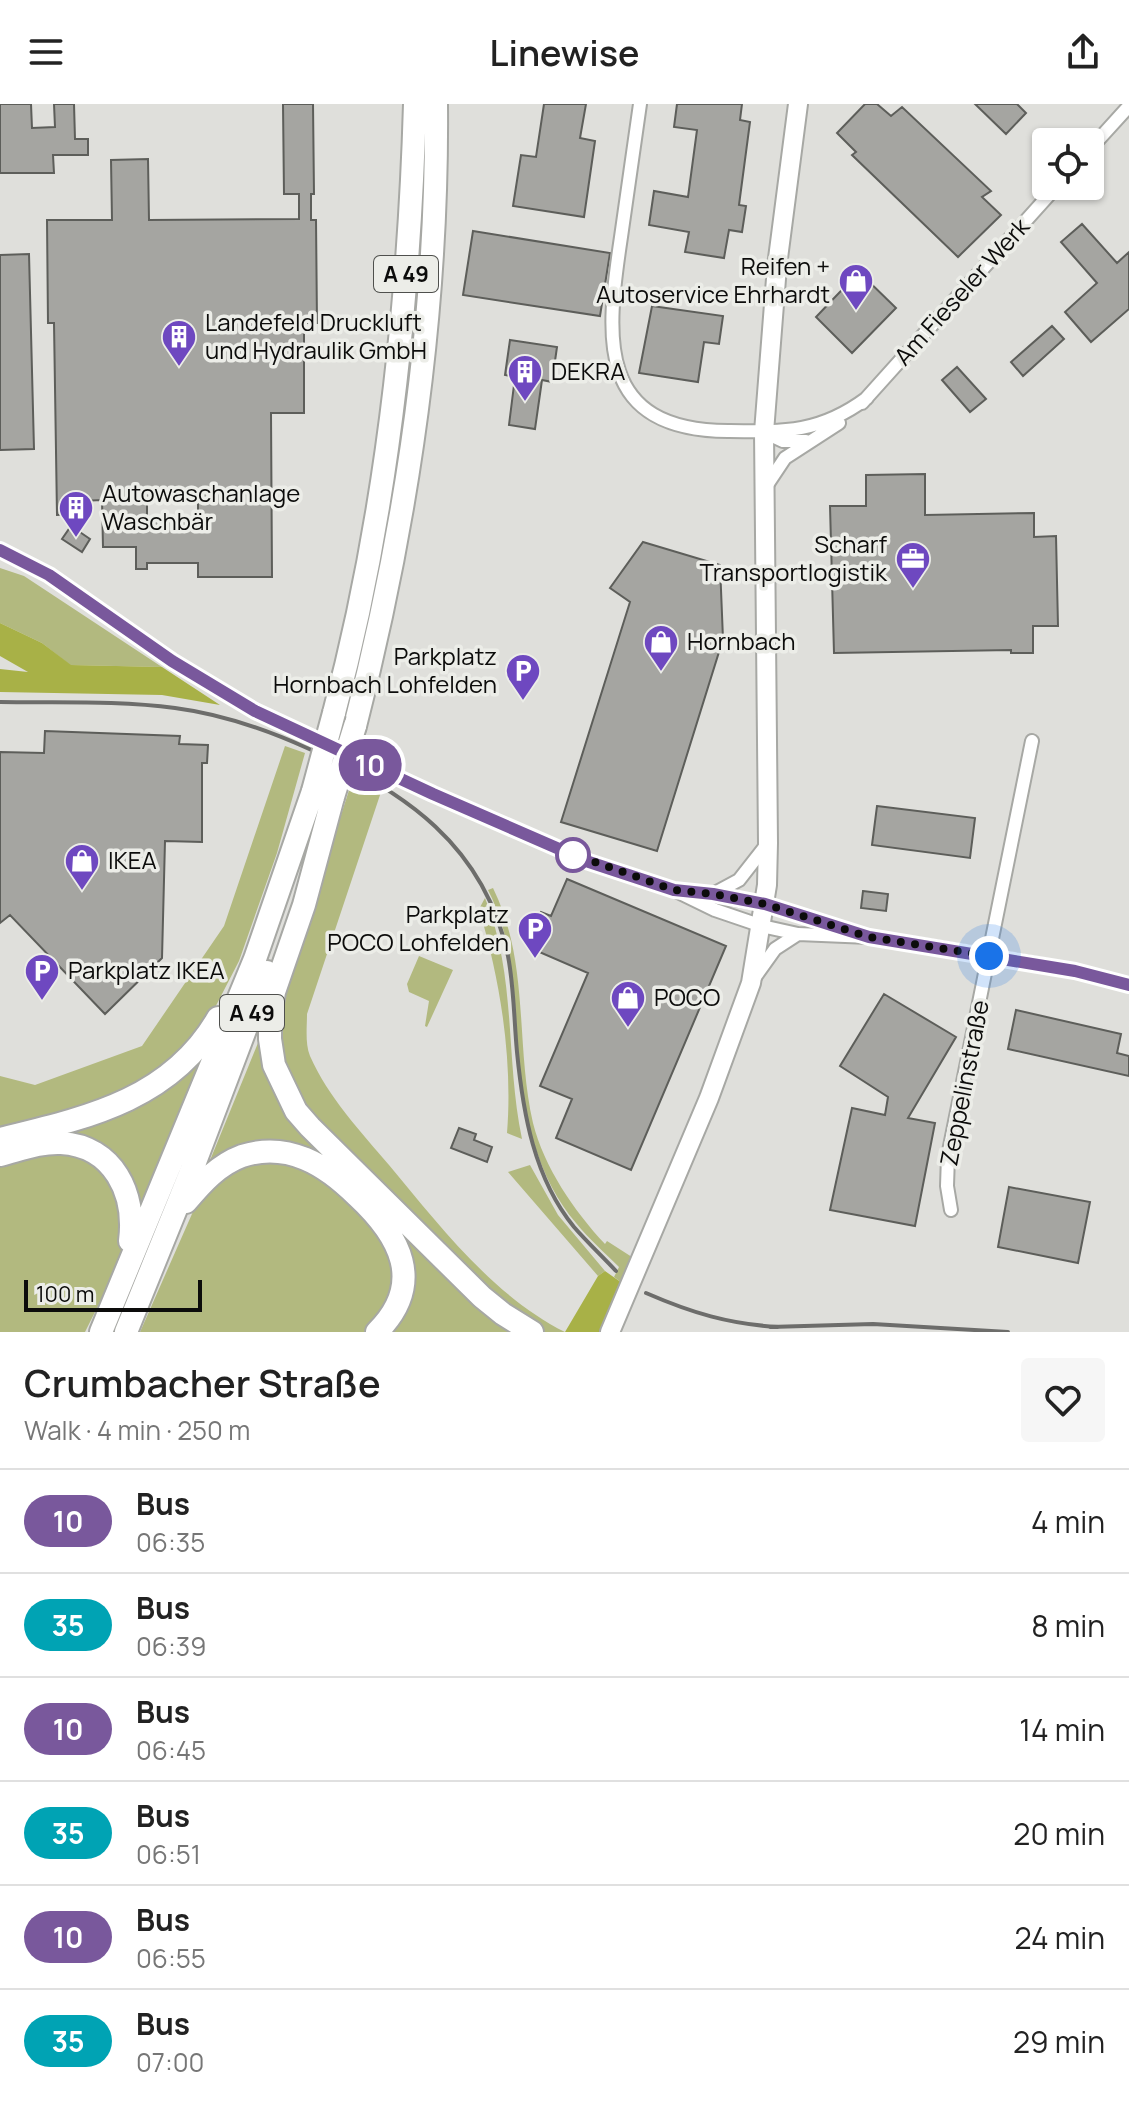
<!DOCTYPE html>
<meta charset="utf-8">
<style>
:root{--surface:#fff;--page:#f6f6f6;--text:#222;--muted:#767676;--line:#e0e0e0}
body{margin:0;font-family:Manrope,sans-serif;background:var(--page);color:var(--text);height:100vh;display:flex;flex-direction:column;font-size:30px;white-space:nowrap}
*{box-sizing:border-box;margin:0}
p{font-size:26px;color:var(--muted)}
.icon{flex:none;width:44px;height:44px;fill:none;stroke:currentColor;stroke-width:2;stroke-linecap:round;stroke-linejoin:round}
.map{position:relative;height:1228px;overflow:hidden}
.sheet{display:flex;flex-direction:column;background:var(--surface);flex:1}
.sheet>*{flex:none}
.badge{padding:0 16px;border-radius:26px;font-size:28px;line-height:52px}
.controls{position:absolute;left:1032px;top:24px;display:grid;gap:16px}
.controls a{display:grid;place-items:center;width:72px;height:72px;border-radius:8px;background:var(--surface);box-shadow:0 2px 6px #0004;font-size:40px}
.scale{position:absolute;left:24px;bottom:20px;width:178px;box-sizing:border-box;padding-left:8px;border:4px solid #0c0c0b;border-top:0;font-size:22px;line-height:28px;white-space:nowrap;color:#0c0c0b;-webkit-text-stroke:6px #ecede8;paint-order:stroke}
.you{position:absolute;width:40px;height:40px;margin:-20px;border:6px solid #fff;border-radius:50%;background:#1a73e8;box-shadow:0 0 0 12px #1a73e833}
.map>.badge{position:absolute;translate:-50% -50%;box-shadow:0 0 0 4px #fff}
.round{display:grid;place-items:center;flex:none;width:84px;height:84px;border-radius:8px;background:var(--page)}
.summary{display:flex;align-items:center;justify-content:space-between;height:136px;padding:0 24px}
h1{font-size:38px;font-weight:600;line-height:60px}
ul{padding:0;list-style:none}
li{display:flex;align-items:center;gap:24px;height:104px;padding:0 24px;border-top:2px solid var(--line)}
li div{flex:1}
li b{display:block;font-size:30px}
li em{font-style:normal}
li .badge{min-width:88px;font-weight:700;text-align:center}
header{display:flex;justify-content:space-between;align-items:center;height:104px;padding:0 24px;background:var(--surface);font-size:36px;font-weight:600}
.map>svg:first-child{display:block}
</style>
<header><svg class="icon" aria-label="menu" viewBox="0 0 24 24"><path d="M4 6h16M4 12h16M4 18h16"/></svg>Linewise<svg class="icon" aria-label="share" viewBox="0 0 24 24"><path d="M12 15V3M7 8l5-5 5 5M5 13v7h14v-7"/></svg></header>
<div class="map">
<svg width="1129" height="1228" viewBox="0 0 1129 1228">
<rect width="100%" height="100%" fill="#dfdfdb"/>
<path fill="#b2b97f" d="M0,464l24,8 138,91 -92,-2 -28,-22 -42,-20z
M285,642l20,7 -28,100 -38,108 -34,66 -15,17 -45,37 -55,25 -90,23v-53l35,9 107,-39 82,-120z
M354,671l28,14 -75,225c0,13 -2,30 3,42 18,41 51,76 79,109 50,60 104,131 176,167h-21l-37,-24 -190,-186c-28,-38 -45,-72 -37,-119z
M493,784c37,75 22,156 40,235 11,44 41,88 72,121l2,-3 28,18 -13,24 -8,-6 5,-10c-14,-14 -30,-28 -43,-44 -37,-43 -52,-104 -57,-159 -5,-61 -3,-119 -31,-174z
M485,794c32,79 20,160 37,241l-15,-6c6,-74 -7,-154 -28,-224z
M419,852l34,14 -26,57 -2,-1 4,-25 -20,-9 -2,-8z
M260,934l15,55 26,37 215,202h-132l23,-74 -102,-105 -101,22z
M210,946l-70,167 -4,-21 -78,-59z
M54,1046l41,12 26,29 3,56 -8,23 -31,62h-85v-169z
M263,1055l45,9 67,56 22,49 -5,29 -24,30h-228l59,-134 30,-28z
M530,1061l28,50 47,56 -7,5 -90,-104z"/>
<path fill="#a8b147" d="M0,519l42,20 29,22 91,2 58,38 -58,-10 -162,-3v-23l28,3 -28,-16z
M605,1167l17,12 -23,49h-34l33,-56z"/>
<path fill="#a5a5a1" stroke="#5d5e5a" stroke-width="2" fill-rule="evenodd" d="M0,0h31l1,24 23,-1 -1,-23h20l1,35h13v16h-35l1,18h-54z
M283,0h30l1,90h-3v26h5l1,103h-13v90h-33l1,164h-74v-14h-51v6h-11v-22h-33l-1,-47 -22,1 1,13 -24,1 -3,-192h-6l-1,-103h65l-1,-60 37,-1 1,61 150,-1v-25h-15zM147,395h51v21h-51z
M544,0h42l-6,34 15,3 -11,76 -71,-11 8,-51 15,2z
M677,0h65l-2,16 10,2 -11,83 7,1 -4,26 -13,-2 -5,28 -39,-6 4,-20 -40,-7 5,-34 34,6 9,-67 -23,-3z
M865,0h12l14,12 11,-9 89,84 -9,6 19,18 -43,42 -106,-102 4,-3 -19,-19z
M975,0h42l9,9 -20,21z
M1082,120l35,39 12,-11v57l-38,33 -26,-30 32,-29 -36,-41z
M473,127l137,22 -10,63 -137,-21z
M29,150l5,195 -34,1v-195z
M859,168l37,36 -44,45 -36,-36z
M652,202l71,10 -4,28 -15,-2 -6,40 -59,-9z
M1052,222l12,13 -41,37 -12,-14z
M510,236l47,7 -5,35 -10,-2 -7,49 -26,-4 6,-48 -10,-2z
M957,263l29,32 -16,13 -28,-32z
M925,370v41l109,-2v24l22,-1 2,90h-25v27h-22v-3l-177,3 -4,-147h36v-31z
M71,422l19,13 -8,13 -20,-13z
M643,438l77,23 3,74 -66,212 -96,-29 69,-220 -20,-14z
M45,627l135,5 -1,8 29,1 -1,18h-5v79l-37,-1 -3,117 -57,56 -95,-99 -10,8v-171l44,1z
M877,702l98,12 -5,40 -98,-13z
M567,775l159,67 -95,224 -75,-32 16,-39 -32,-13 48,-113 -51,-22 5,-11 -11,-5 10,-23 10,4z
M863,787l25,3 -2,17 -25,-3z
M884,890l72,43 -48,81 27,5 -20,103 -85,-16 22,-102 33,7 3,-18 -48,-31z
M1016,906l105,24 -4,19 12,3v20l-121,-27z
M459,1024l17,6 -2,6 18,7 -5,15 -36,-14z
M1009,1083l81,15 -12,61 -80,-16z"/>
<g fill="none" stroke-linecap="round" stroke-linejoin="round">
<defs>
<path id="minor" d="M640,0c-6,44 -13,89 -19,133 -15,100 -26,193 107,194 57,1 92,2 139,-33
M1090,45l39,-43
M862,299l195,-217
M766,329l17,8h23
M767,381l18,-27 54,-35
M0,446l49,25 123,86 83,50 178,83 156,68 85,28 41,20 47,16 36,8 71,3 120,19 86,15 54,14
M685,787l80,13 84,27
M713,790l26,-14 29,-37
M755,873l20,-28 23,-15
M951,1106l-4,-24 1,-30 84,-415"/>
<path id="secondary" d="M610,1228l99,-234 42,-115 16,-98 1,-42 -4,-411 13,-166 21,-162"/>
<path id="motorway" d="M334,609c53,-198 75,-404 81,-609
M355,622c52,-202 83,-413 81,-622
M333,693l-29,108 -30,87 -4,23v24l4,26 22,46 14,16 172,170 21,17 29,18
M0,1035c86,-21 171,-39 218,-121
M0,1051c20,-5 40,-13 61,-12 53,3 75,51 69,98
M186,1098c16,-19 32,-37 56,-46 46,-15 84,9 115,40 43,40 69,87 20,136
M101,1228l154,-373 58,-168
M126,1228l69,-170 72,-190"/>
</defs>
<use href="#minor" stroke="#a7a8a4" stroke-width="16"/>
<use href="#secondary" stroke="#a7a8a4" stroke-width="22"/>
<use href="#motorway" stroke="#a7a8a4" stroke-width="26"/>
<use href="#minor" stroke="#fff" stroke-width="12"/>
<use href="#secondary" stroke="#fff" stroke-width="18"/>
<use href="#motorway" stroke="#fff" stroke-width="22"/>
<path stroke="#6d6d6b" stroke-width="4" d="M0,598c58,1 118,-2 175,6 46,6 90,21 132,40 97,42 178,98 201,208 6,31 6,64 9,96 6,61 17,126 57,175 13,15 28,29 42,44
M646,1189c46,20 83,31 132,34
M770,1223l103,-3 135,8"/>
<defs>
<path id="motorway-bridge" d="M313,687l21,-78
M333,693l22,-71"/>
</defs>
<use href="#motorway-bridge" stroke="#a7a8a4" stroke-width="26" stroke-linecap="butt"/>
<use href="#motorway-bridge" stroke="#fff" stroke-width="22"/>
</g>
<g fill="none" stroke-linecap="round" stroke-linejoin="round">
<defs>
<path id="line" d="M0,446l49,25 123,86 83,50 178,83 156,68 85,28 39,4 52,10 104,33 206,34 54,14"/>
</defs>
<use href="#line" stroke="#fff" stroke-width="18"/>
<use href="#line" stroke="#79589c" stroke-width="12"/>
<path stroke="#0c0c0b" stroke-width="8" stroke-dasharray="0 14.4" d="M573,751l-9,-4 110,39 39,4 52,10 104,33 120,19"/>
</g>
<defs>
<symbol id="shop-pin" viewBox="-11 -11 22 30"><path d="M0 17L-7.5 6A9.5 9.5 0 1 1 7.5 6Z" fill="#6e48c0" stroke="#ecede8"/><path d="M-5-2.5h2.3a2.7 3.5 0 0 1 5.4 0H5L5.5 6h-11ZM-1.5-2.5h3a1.5 2.3 0 0 0-3 0Z" fill="#fff"/></symbol>
<symbol id="building-pin" viewBox="-11 -11 22 30"><path d="M0 17L-7.5 6A9.5 9.5 0 1 1 7.5 6Z" fill="#6e48c0" stroke="#ecede8"/><path d="M-4-6H4V6H1V3H-1V6H-4ZM-2.5-4.3h1.7v1.8h-1.7ZM.8-4.3h1.7v1.8H.8ZM-2.5-1h1.7V.8h-1.7ZM.8-1h1.7V.8H.8Z" fill="#fff"/></symbol>
<symbol id="office-pin" viewBox="-11 -11 22 30"><path d="M0 17L-7.5 6A9.5 9.5 0 1 1 7.5 6Z" fill="#6e48c0" stroke="#ecede8"/><path d="M-6-3h4V-5.5h4V-3h4V5H-6ZM-1-4.5V-3h2v-1.5ZM-6 0V1H6V0Z" fill="#fff"/></symbol>
<symbol id="parking-pin" viewBox="-11 -11 22 30"><path d="M0 17L-7.5 6A9.5 9.5 0 1 1 7.5 6Z" fill="#6e48c0" stroke="#ecede8"/><path d="M-3.5-5.5H1a3.5 3.5 0 0 1 0 7H-1V5.5H-3.5ZM-1-3.4V-.6H.8a1.4 1.4 0 0 0 0-2.8Z" fill="#fff"/></symbol>
</defs>
<g fill-rule="evenodd">
<use href="#shop-pin" x="836" y="157" width="40" height="54"/>
<use href="#building-pin" x="159" y="213" width="40" height="54"/>
<use href="#building-pin" x="505" y="248" width="40" height="54"/>
<use href="#building-pin" x="56" y="384" width="40" height="54"/>
<use href="#office-pin" x="893" y="435" width="40" height="54"/>
<use href="#shop-pin" x="641" y="518" width="40" height="54"/>
<use href="#parking-pin" x="503" y="547" width="40" height="54"/>
<use href="#shop-pin" x="62" y="737" width="40" height="54"/>
<use href="#parking-pin" x="515" y="805" width="40" height="54"/>
<use href="#parking-pin" x="22" y="847" width="40" height="54"/>
<use href="#shop-pin" x="608" y="874" width="40" height="54"/>
</g>
<circle fill="#fff" stroke="#79589c" stroke-width="4" cx="573" cy="751" r="16"/>
<g text-anchor="middle" stroke-width="7" stroke-linejoin="round" paint-order="stroke">
<g fill="#ecede8" stroke="#4f504d" stroke-width="2">
<rect x="374" y="152" width="64" height="36" rx="6"/>
<rect x="220" y="891" width="64" height="36" rx="6"/>
</g>
<g font-size="22" font-weight="bold" fill="#0c0c0b">
<text x="406" y="178">A 49</text>
<text x="252" y="917">A 49</text>
</g>
<g font-size="24" fill="#0c0c0b" stroke="#ecede8" text-anchor="start">
<text x="830" y="171" text-anchor="end">Reifen +<tspan x="830" dy="28">Autoservice Ehrhardt</tspan></text>
<text x="205" y="227">Landefeld Druckluft<tspan x="205" dy="28">und Hydraulik GmbH</tspan></text>
<text x="551" y="276">DEKRA</text>
<text x="102" y="398">Autowaschanlage<tspan x="102" dy="28">Waschbär</tspan></text>
<text x="887" y="449" text-anchor="end">Scharf<tspan x="887" dy="28">Transportlogistik</tspan></text>
<text x="687" y="546">Hornbach</text>
<text x="497" y="561" text-anchor="end">Parkplatz<tspan x="497" dy="28">Hornbach Lohfelden</tspan></text>
<text x="108" y="765">IKEA</text>
<text x="509" y="819" text-anchor="end">Parkplatz<tspan x="509" dy="28">POCO Lohfelden</tspan></text>
<text x="68" y="875">Parkplatz IKEA</text>
<text x="654" y="902">POCO</text>
</g>
<g font-size="24" fill="#0c0c0b" stroke="#ecede8">
<text transform="translate(962 188) rotate(-48)" y="8">Am Fieseler Werk</text>
<text transform="translate(965 979) rotate(-79)" y="8">Zeppelinstraße</text>
</g>
</g>
</svg>
<div class="controls">
<a><svg class="icon" aria-label="locate" viewBox="0 0 24 24"><circle cx="12" cy="12" r="6"/><path d="M12 2v4M12 18v4M2 12h4M18 12h4"/></svg></a>
</div>
<div class="scale">100 m</div>
<div class="you" style="left:989px;top:852px"></div>
<b class="badge" style="left:370px;top:661px;background:#79589c;color:#fff">10</b>
</div>
<section class="sheet">
<div class="summary"><div><h1>Crumbacher Straße</h1><p>Walk · 4 min · 250 m</p></div><a class="round"><svg class="icon" aria-label="heart" viewBox="0 0 24 24"><path d="M12 20l-8-8c-3-5 5-10 8-4 3-6 11-1 8 4z"/></svg></a></div>
<ul>
<li><span class="badge" style="background:#79589c;color:#fff">10</span><div><b>Bus</b><p>06:35</p></div><em>4 min</em></li>
<li><span class="badge" style="background:#00a3b4;color:#fff">35</span><div><b>Bus</b><p>06:39</p></div><em>8 min</em></li>
<li><span class="badge" style="background:#79589c;color:#fff">10</span><div><b>Bus</b><p>06:45</p></div><em>14 min</em></li>
<li><span class="badge" style="background:#00a3b4;color:#fff">35</span><div><b>Bus</b><p>06:51</p></div><em>20 min</em></li>
<li><span class="badge" style="background:#79589c;color:#fff">10</span><div><b>Bus</b><p>06:55</p></div><em>24 min</em></li>
<li><span class="badge" style="background:#00a3b4;color:#fff">35</span><div><b>Bus</b><p>07:00</p></div><em>29 min</em></li>
</ul>
</section>
